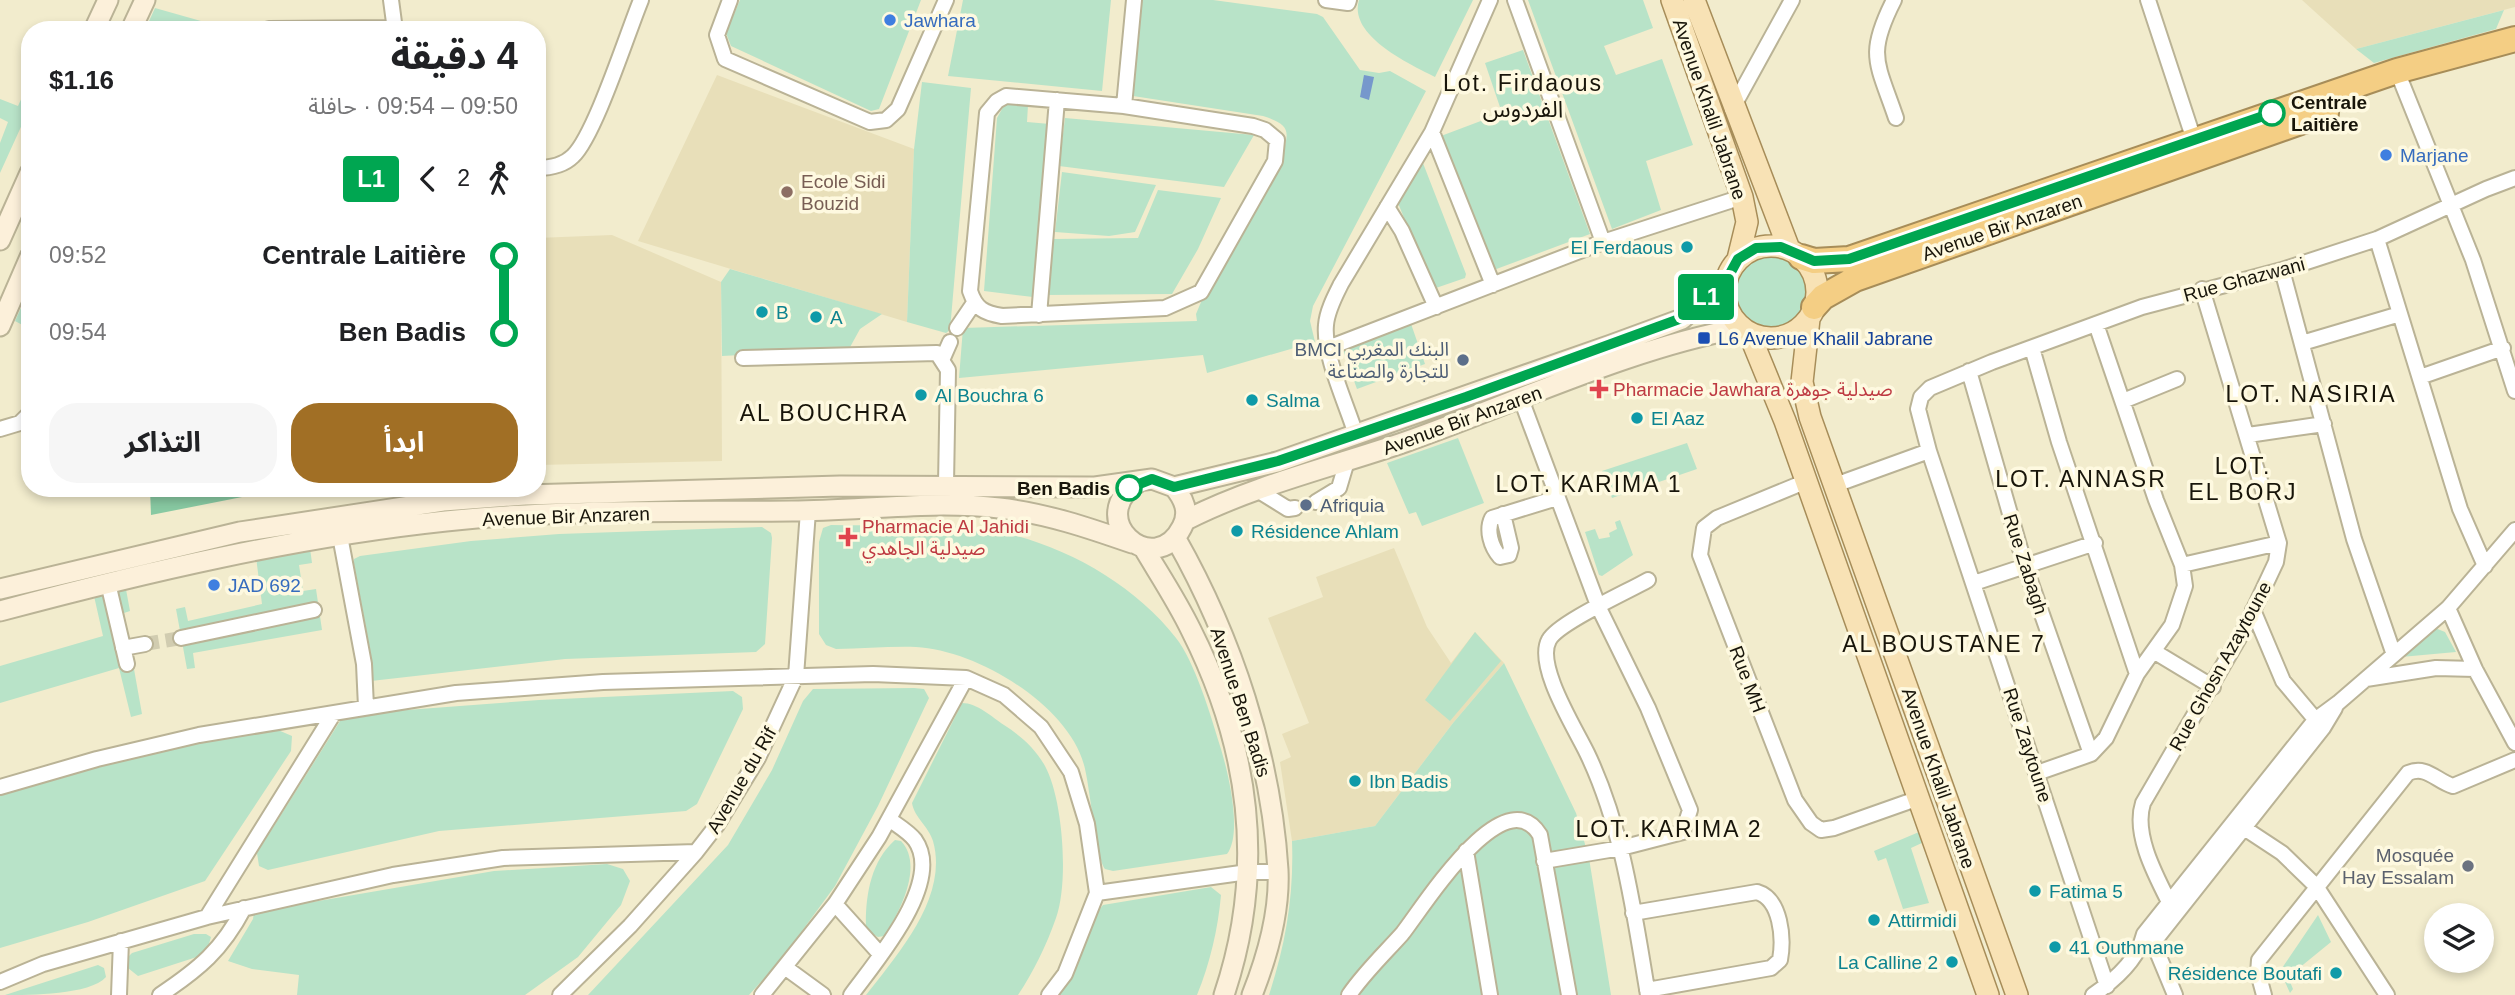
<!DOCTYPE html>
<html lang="ar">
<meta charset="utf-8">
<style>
:root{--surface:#fff;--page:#f6f6f6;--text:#202124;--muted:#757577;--accent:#a16f25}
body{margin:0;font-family:Helvetica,"Noto Sans Arabic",sans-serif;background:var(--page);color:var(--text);direction:rtl;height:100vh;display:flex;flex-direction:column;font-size:26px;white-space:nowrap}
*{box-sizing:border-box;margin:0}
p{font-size:23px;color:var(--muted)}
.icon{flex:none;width:38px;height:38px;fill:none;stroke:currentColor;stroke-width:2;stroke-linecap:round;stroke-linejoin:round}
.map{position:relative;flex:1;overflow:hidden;direction:ltr}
.drawer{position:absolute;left:21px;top:21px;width:525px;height:476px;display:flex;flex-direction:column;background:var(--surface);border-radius:28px;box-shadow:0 4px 10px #0003;direction:rtl}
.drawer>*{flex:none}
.badge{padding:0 14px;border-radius:5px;font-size:24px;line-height:46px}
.fabs{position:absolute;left:2424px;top:903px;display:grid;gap:14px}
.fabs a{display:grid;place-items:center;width:70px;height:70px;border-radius:50%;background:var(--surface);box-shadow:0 4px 10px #0003;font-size:35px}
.map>.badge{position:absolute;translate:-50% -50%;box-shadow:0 0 0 4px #fff}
.legs{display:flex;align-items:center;gap:10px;height:77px;padding:0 28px;font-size:23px}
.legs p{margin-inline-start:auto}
.summary{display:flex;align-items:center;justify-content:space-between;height:119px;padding:0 28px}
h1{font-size:38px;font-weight:700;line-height:52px}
.primary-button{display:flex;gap:14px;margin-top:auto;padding:14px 28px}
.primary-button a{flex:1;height:80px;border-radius:28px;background:var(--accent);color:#fff;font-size:28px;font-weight:700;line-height:80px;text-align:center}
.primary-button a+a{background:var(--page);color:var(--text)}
ul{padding:0 28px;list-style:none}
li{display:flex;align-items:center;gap:24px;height:77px;font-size:26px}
li i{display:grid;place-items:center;width:10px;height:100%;margin:0 9px;background:currentColor}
li i::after{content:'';width:18px;height:18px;margin:-9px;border:5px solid;border-radius:50%;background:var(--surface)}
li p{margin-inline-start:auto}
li:first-child i{background:linear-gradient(#0000 50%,currentColor 0)}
li:last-child i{background:linear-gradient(currentColor 50%,#0000 0)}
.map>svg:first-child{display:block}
</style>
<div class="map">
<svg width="2515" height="995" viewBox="0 0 2515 995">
<rect width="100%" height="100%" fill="#f2eccd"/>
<path fill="#e8dfb9" d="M2302,0h213v7l-159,42z
M717,75l197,74 -7,173 -269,-81z
M612,235l109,47 1,179 -185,4v-227z
M1394,548l33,79 24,36 24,-31 29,31 -51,60 -78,103 -83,15 -12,-79 11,-5 -9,-23 27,-11 -41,-105 55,-21 -7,-20z"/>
<path fill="#b8e3c8" d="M740,0h181l-42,109 -8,2 -140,-65 -5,-13z
M963,0h148l-9,91 -154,-15z
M1138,0h75l104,14 6,3 37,53 19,3 11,-2 36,20 -113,215 -3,15 5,21 -108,31 -4,-18 -244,23 4,-50 234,-7 -1,-7 8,-19 77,-137c9,-27 10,-33 -18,-42l-130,-20 -2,-6z
M1359,0h114l-38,77c-25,-13 -87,-41 -76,-77z
M1528,0h115l10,28 -49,18 12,29 46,-16 31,86 -47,16 15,49 -49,19z
M155,8l53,15 -4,7h-59z
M2504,10l-8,19 -122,34 -18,-14z
M1523,50l67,184 -99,37 -50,-135 61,-23 -17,-50z
M30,80v27l-30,66v-30l8,-21 -8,-4v-19l18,7z
M922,82l49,6 -21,242 -4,3 -39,-11 7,-173z
M1006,102l22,3 -1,17 23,2 -17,173 -49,-6 13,-173z
M1065,118l189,17 -30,52 -165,-21z
M1421,158l45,116 -1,4 -32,11 -35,-86z
M1062,172l94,13 -21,47 -26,4 -54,-4z
M1158,190l63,8 -23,51 -26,45 -126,1 8,-56 84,-1z
M1732 291a38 38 0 1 1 76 0a38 38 0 1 1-76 0Z
M730,269l152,45 -22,15 -11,20 -127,7 -1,-74z
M24,301l6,4v24l-15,-8z
M1410,321l15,43 -68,25 -15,-41z
M1458,438l26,65 -62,23 -6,-14 -7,2 -22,-51z
M1687,443l10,26 -85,29 -10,-27z
M1620,520l13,35 -31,21 -3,-1 -14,-43 10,-3 4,10 11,-2 -1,-4 8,-4 -2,-7z
M831,525c44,1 89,-1 133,2 77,5 164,49 212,111 19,24 35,78 44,108 8,25 23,87 7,108l-114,17 -8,-2c-9,-12 -15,-83 -21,-104 -16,-60 -107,-115 -168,-118 -26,-1 -53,2 -80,2l-10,-4 -7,-11v-92l4,-14z
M762,527l9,6 1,5 -7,106 -9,8 -191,7 -194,22 1,-20 -18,-97v-5l6,-3 111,-15 88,-7z
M310,548l2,15 -13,2 4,26 13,-2 6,41 -129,23 2,15 -8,1 -11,-60 9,-2 3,14 74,-17 -6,-47z
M125,584l5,27 -6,2 18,101 -11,3 -12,-49 -119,35v-37l103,-30 -9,-40z
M2435,628l10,4 11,20 -55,5z
M1475,632l26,29 -51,60 -25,-21z
M1504,663l72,150 13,45 22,137h-342c17,-52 25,-100 23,-154l83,-15 78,-103z
M813,689l101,-1 10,1 5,9 -51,108 -43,80 -55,75 -31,34h-161l140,-150 44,-75 31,-69z
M733,691l9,6 1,12 -46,95 -11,7 -247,20 -171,39 -9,-4 -2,-13 85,-135 11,-4 186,-14z
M962,703c15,0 30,14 42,22 17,11 31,23 41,41 18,33 24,116 11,152 -9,26 -23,55 -38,77h-152c31,-40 83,-98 67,-154 -4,-14 -19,-24 -21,-38z
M278,730l14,6 -1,15 -86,130 -117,41 -88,26v-153c92,-27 183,-52 278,-65z
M1919,832l5,10 -13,6 18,55 -26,6 -17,-51 -8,3 -4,-10z
M895,840l6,1c23,24 -1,71 -17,95l-6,1 -12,-7c-1,-32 4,-68 29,-90z
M607,864l16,5 7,12 -9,24 -43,52 -53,38h-228l2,-20 -47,-6 -24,-8 25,-42 1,-7 240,-41z
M1211,887l10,8c-3,34 -11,68 -24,100h-140l20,-30 18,-50 8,-10z
M2318,915l13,27 -43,35 5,12 -3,4 -10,-22z
M194,934h12l5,3 -5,17 -68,22 -10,-8v-11l4,-4z
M98,965l6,3 2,9c-16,18 -76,18 -101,18z"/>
<path fill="#88c9a2" d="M150,488h138l-137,27z"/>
<path fill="#7698cc" d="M1364,75l10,2 -5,23 -9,-3z"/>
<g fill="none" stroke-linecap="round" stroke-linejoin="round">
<path stroke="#d1ccb0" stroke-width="14" stroke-dasharray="14 7" stroke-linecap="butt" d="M145,644l36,-6"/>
<defs>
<path id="street" d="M391,0l4,30
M730,0l-13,35 8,24 145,63 16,-2 12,-11 48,-109
M1326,0l22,3 1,-3
M1515,0l88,242
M1894,0c-28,55 -17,62 2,118
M2148,0l48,146
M269,29l126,-1
M2397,71l76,189 42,131
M1006,96l118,10 129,20 12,4 12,10 -2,21 -74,131 -36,16 -163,8c-18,-3 -26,-7 -32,-25l17,-178 10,-12z
M1124,106l10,-106
M1732,109l60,-109
M1432,132l61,153
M537,168c13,0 26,-2 36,-12 22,-21 54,-122 68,-156
M1387,207l15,24 34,76
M2377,239l83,270 25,57
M2282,270l72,269 39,113
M1039,315l18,-215
M957,328l17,-25
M2302,343l98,-29
M1328,348l275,-106 139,-45
M2032,348l27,94 78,232
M743,358l194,-5 11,17 -2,114
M943,358l7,-16
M1969,371l56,195 66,188
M2420,377l83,-29
M1521,399l78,209 49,100 42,102 -7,22 -62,16 -77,13
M2123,401l54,-22
M0,429l20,-6 10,-10
M1356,435c-9,-30 -33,-80 -30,-110 1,-14 9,-29 15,-41l91,-152 58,-132
M2248,435l76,-11
M1807,481l-90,37 -13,10 -4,27 95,245 16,23 10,7 13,-2 85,-30
M1835,485l94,-34
M1259,491l29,18 7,-1
M1316,502l23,-14 8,-27
M1503,514l8,34 -2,7 -9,2c-9,-10 -14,-27 -8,-39l65,-20
M340,536l24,128 2,43
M2182,565l97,-22
M108,583l19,81
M1974,583l121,-40
M2448,608l27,61 40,74
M2253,610l30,71 37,44
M181,638l133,-28
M123,648l22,-4
M2155,652l58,35
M2366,679l70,-11 39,1
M2037,773l54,-19 15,-16 31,-64 35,-49 13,-39 -3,-21 -26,-65 -60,-176
M0,787l97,-28 102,-24 257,-42 147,-11 270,-8 93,4 38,17 37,32 30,45 16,52 10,69 -32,81 -16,21
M2238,824l44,29 34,33 71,109
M1466,851l24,144
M1097,893l151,-21h30
M835,904l45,50
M1633,913l124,-21c24,7 27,46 23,68l-9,8 -124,22
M2175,914c-15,-31 -43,-77 -32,-111l103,-177 30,-64 3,-19 -77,-254
M207,917l127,-204
M2147,937l11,17 17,41
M2141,949l12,-6 170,-215 12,-20
M786,968l37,27
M0,982l43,-18 164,-47 186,-42 110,-17 193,-6
M2107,986l-178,-535 -11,-42 3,-12 9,-9 62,-26 150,-55 140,-37 95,-31 109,-50 29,-11
M119,995l2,-54
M160,995c39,-26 62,-45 84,-87
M560,995l70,-69 66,-74 21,-27 41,-67 38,-82 12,-165
M762,995l73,-91 44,-67 87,-159
M851,995c24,-33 94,-113 64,-155 -6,-8 -18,-15 -26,-21
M1349,995c15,-22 35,-41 53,-61 20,-25 102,-158 138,-99l29,160
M1648,995c-14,-82 -25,-167 -61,-242 -12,-25 -52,-88 -38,-113 9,-17 78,-48 99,-60
M2093,995c22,-15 45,-35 51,-61l171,-214 23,-17 110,-95 67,-78
M2264,995l-6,-22 1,-13 149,-187c19,-8 28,8 45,13l62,-26"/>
<path id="secondary" d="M94,30l14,-30
M131,30l14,-30
M0,240l30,-67
M0,326l30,-69
M1174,487l103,-25 334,-117 71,-26 44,-39
M1186,520c69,-35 146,-53 219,-78 108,-38 225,-94 336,-114
M1176,539c56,99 95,216 102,331 2,41 -11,87 -26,125
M1143,547c16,27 34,54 48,83 59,117 75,240 33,365
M0,589l240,-57 203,-31 82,-6 315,-9 255,1 57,-8 22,8c10,12 16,25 8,40 -28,55 -101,-10 -42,-46
M0,611c146,-39 295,-74 446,-90 114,-12 231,-9 346,-10 68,0 138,-11 207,-3 46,5 90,20 133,35"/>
<path id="primary" d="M1672,0l70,197 5,25 -9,37
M1694,0l95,249
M1725 292a46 46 0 1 1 92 0a46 46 0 1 1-92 0Z
M1809,319l-7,63 8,35 207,578
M1749,333l36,88 203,574"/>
<path id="highway" d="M1801,257l13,4 35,-2 548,-188 118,-32
M1814,307l9,-10 32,-18 471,-166"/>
</defs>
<use href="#street" stroke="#bab396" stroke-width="18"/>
<use href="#secondary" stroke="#bab396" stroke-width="23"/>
<use href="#primary" stroke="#a78d59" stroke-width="24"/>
<use href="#highway" stroke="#a78d59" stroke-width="28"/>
<use href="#street" stroke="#fff" stroke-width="14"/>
<use href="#secondary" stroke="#fcf0da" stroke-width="19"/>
<use href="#primary" stroke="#f8e2b5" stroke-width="21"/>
<use href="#highway" stroke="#f4ce84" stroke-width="24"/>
</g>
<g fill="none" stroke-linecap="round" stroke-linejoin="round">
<defs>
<path id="line-1" d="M1129,488l23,-9 22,8 104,-26 188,-64 216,-79 44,-37 12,-22 18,-11 25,-1 33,14 35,-2 423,-146"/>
</defs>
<use href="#line-1" stroke="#fff" stroke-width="16"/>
<use href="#line-1" stroke="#00a651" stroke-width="10"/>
</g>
<g fill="#3f7fe0" stroke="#fef9e0" stroke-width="2.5">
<circle cx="890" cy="20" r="7"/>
<circle cx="2386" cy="155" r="7"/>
<circle cx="214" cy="585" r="7"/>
</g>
<g fill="#fff" stroke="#00a651" stroke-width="3.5">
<circle cx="2272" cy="113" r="12"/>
<circle cx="1129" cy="488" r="12"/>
</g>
<circle fill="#8d6e63" stroke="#fef9e0" stroke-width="2.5" cx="787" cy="192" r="7"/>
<g fill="#0f9aa8" stroke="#fef9e0" stroke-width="2.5">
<circle cx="1687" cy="247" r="7"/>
<circle cx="762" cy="312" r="7"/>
<circle cx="816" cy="317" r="7"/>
<circle cx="921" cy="395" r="7"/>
<circle cx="1252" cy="400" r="7"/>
<circle cx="1637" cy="418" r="7"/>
<circle cx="1237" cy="531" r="7"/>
<circle cx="1355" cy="781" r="7"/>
<circle cx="2035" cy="891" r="7"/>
<circle cx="1874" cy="920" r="7"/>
<circle cx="2055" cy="947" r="7"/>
<circle cx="1952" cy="962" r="7"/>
<circle cx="2336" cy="973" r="7"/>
</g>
<rect fill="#1a4fb4" stroke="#fef9e0" stroke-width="2.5" x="1697" y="331" width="14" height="14" rx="3.5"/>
<g fill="#5c6f8a" stroke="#fef9e0" stroke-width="2.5">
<circle cx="1463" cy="360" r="7"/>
<circle cx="1306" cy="505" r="7"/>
</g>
<g fill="#e0444e" stroke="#fef9e0" stroke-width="2.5">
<path d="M1595.5 378.5h7v7h7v7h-7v7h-7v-7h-7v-7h7z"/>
<path d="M844.5 526.5h7v7h7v7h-7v7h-7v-7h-7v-7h7z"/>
</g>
<circle fill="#6b7280" stroke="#fef9e0" stroke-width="2.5" cx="2468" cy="866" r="7"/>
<g text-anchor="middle" stroke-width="7" stroke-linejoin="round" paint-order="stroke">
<g font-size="19" fill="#366cbe" stroke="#fef9e0" text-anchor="start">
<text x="904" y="27">Jawhara</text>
<text x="2400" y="162">Marjane</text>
<text x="228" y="592">JAD 692</text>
</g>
<g font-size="19" font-weight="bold" fill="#18150a" stroke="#fef9e0" text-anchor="start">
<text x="2291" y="109">Centrale<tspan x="2291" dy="22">Laitière</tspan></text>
<text x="1110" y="495" text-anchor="end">Ben Badis</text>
</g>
<g font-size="19" fill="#18150a" stroke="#fef9e0">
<text transform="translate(1710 109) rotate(71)" y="7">Avenue Khalil Jabrane</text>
<text transform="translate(2002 227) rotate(-19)" y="7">Avenue Bir Anzaren</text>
<text transform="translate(2244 279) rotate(-15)" y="7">Rue Ghazwani</text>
<text transform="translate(1462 420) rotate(-20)" y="7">Avenue Bir Anzaren</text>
<text transform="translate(566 516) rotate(-2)" y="7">Avenue Bir Anzaren</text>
<text transform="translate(2026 564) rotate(72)" y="7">Rue Zabagh</text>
<text transform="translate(2220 666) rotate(-61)" y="7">Rue Ghosn Azaytoune</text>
<text transform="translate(1748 679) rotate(69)" y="7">Rue MH</text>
<text transform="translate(1241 702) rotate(72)" y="7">Avenue Ben Badis</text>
<text transform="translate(2028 745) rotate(72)" y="7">Rue Zaytoune</text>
<text transform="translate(1939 778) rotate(71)" y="7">Avenue Khalil Jabrane</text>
<text transform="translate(741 780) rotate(-60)" y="7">Avenue du Rif</text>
</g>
<g font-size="19" fill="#785e54" stroke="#fef9e0" text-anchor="start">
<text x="801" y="188">Ecole Sidi<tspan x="801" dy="22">Bouzid</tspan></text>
</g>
<g font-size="19" fill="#0d838f" stroke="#fef9e0" text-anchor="start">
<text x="1673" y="254" text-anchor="end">El Ferdaous</text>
<text x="776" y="319">B</text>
<text x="830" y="324">A</text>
<text x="935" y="402">Al Bouchra 6</text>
<text x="1266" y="407">Salma</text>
<text x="1651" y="425">El Aaz</text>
<text x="1251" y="538">Résidence Ahlam</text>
<text x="1369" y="788">Ibn Badis</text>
<text x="2049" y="898">Fatima 5</text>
<text x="1888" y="927">Attirmidi</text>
<text x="2069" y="954">41 Outhmane</text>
<text x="1938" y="969" text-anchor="end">La Calline 2</text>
<text x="2322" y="980" text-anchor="end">Résidence Boutafi</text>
</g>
<g font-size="19" fill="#164399" stroke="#fef9e0" text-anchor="start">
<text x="1718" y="345">L6 Avenue Khalil Jabrane</text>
</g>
<g font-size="19" fill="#4e5e75" stroke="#fef9e0" text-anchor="end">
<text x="1449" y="356">BMCI البنك المغربي<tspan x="1449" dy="22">للتجارة والصناعة</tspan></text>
<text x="1320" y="512" text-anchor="start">Afriquia</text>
</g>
<g font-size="19" fill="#be3a42" stroke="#fef9e0" text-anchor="start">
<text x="1613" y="396">Pharmacie Jawhara صيدلية جوهرة</text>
<text x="862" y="533">Pharmacie Al Jahidi<tspan x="862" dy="22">صيدلية الجاهدي</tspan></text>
</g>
<g font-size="19" fill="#5b616d" stroke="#fef9e0" text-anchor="end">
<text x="2454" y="862">Mosquée<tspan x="2454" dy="22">Hay Essalam</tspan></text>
</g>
<g font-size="23" letter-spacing="2" fill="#18150a" stroke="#fef9e0">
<text x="1523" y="91">Lot. Firdaous<tspan x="1523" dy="26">الفردوس</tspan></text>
<text x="2311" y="402">LOT. NASIRIA</text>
<text x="824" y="421">AL BOUCHRA</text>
<text x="2243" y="474">LOT.<tspan x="2243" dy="26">EL BORJ</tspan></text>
<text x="2081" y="487">LOT. ANNASR</text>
<text x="1589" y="492">LOT. KARIMA 1</text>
<text x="1944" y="652">AL BOUSTANE 7</text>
<text x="1669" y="837">LOT. KARIMA 2</text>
</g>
</g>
</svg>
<div class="fabs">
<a><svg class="icon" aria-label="layers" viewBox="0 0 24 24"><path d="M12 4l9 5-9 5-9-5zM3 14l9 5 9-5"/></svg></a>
</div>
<b class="badge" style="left:1706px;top:297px;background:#00a651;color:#fff">L1</b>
<section class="drawer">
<div class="summary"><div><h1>4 دقيقة</h1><p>09:50 – 09:54 · حافلة</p></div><b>$1.16</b></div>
<div class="legs"><svg class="icon" aria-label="walk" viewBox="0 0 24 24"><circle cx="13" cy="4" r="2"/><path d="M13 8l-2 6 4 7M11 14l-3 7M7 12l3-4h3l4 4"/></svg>2<svg class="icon" aria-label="back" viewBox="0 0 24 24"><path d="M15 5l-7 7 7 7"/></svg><b class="badge" style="background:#00a651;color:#fff">L1</b></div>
<ul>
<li><i style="color:#00a651"></i><b>Centrale Laitière</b><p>09:52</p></li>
<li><i style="color:#00a651"></i><b>Ben Badis</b><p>09:54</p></li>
</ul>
<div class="primary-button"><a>ابدأ</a><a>التذاكر</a></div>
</section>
</div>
